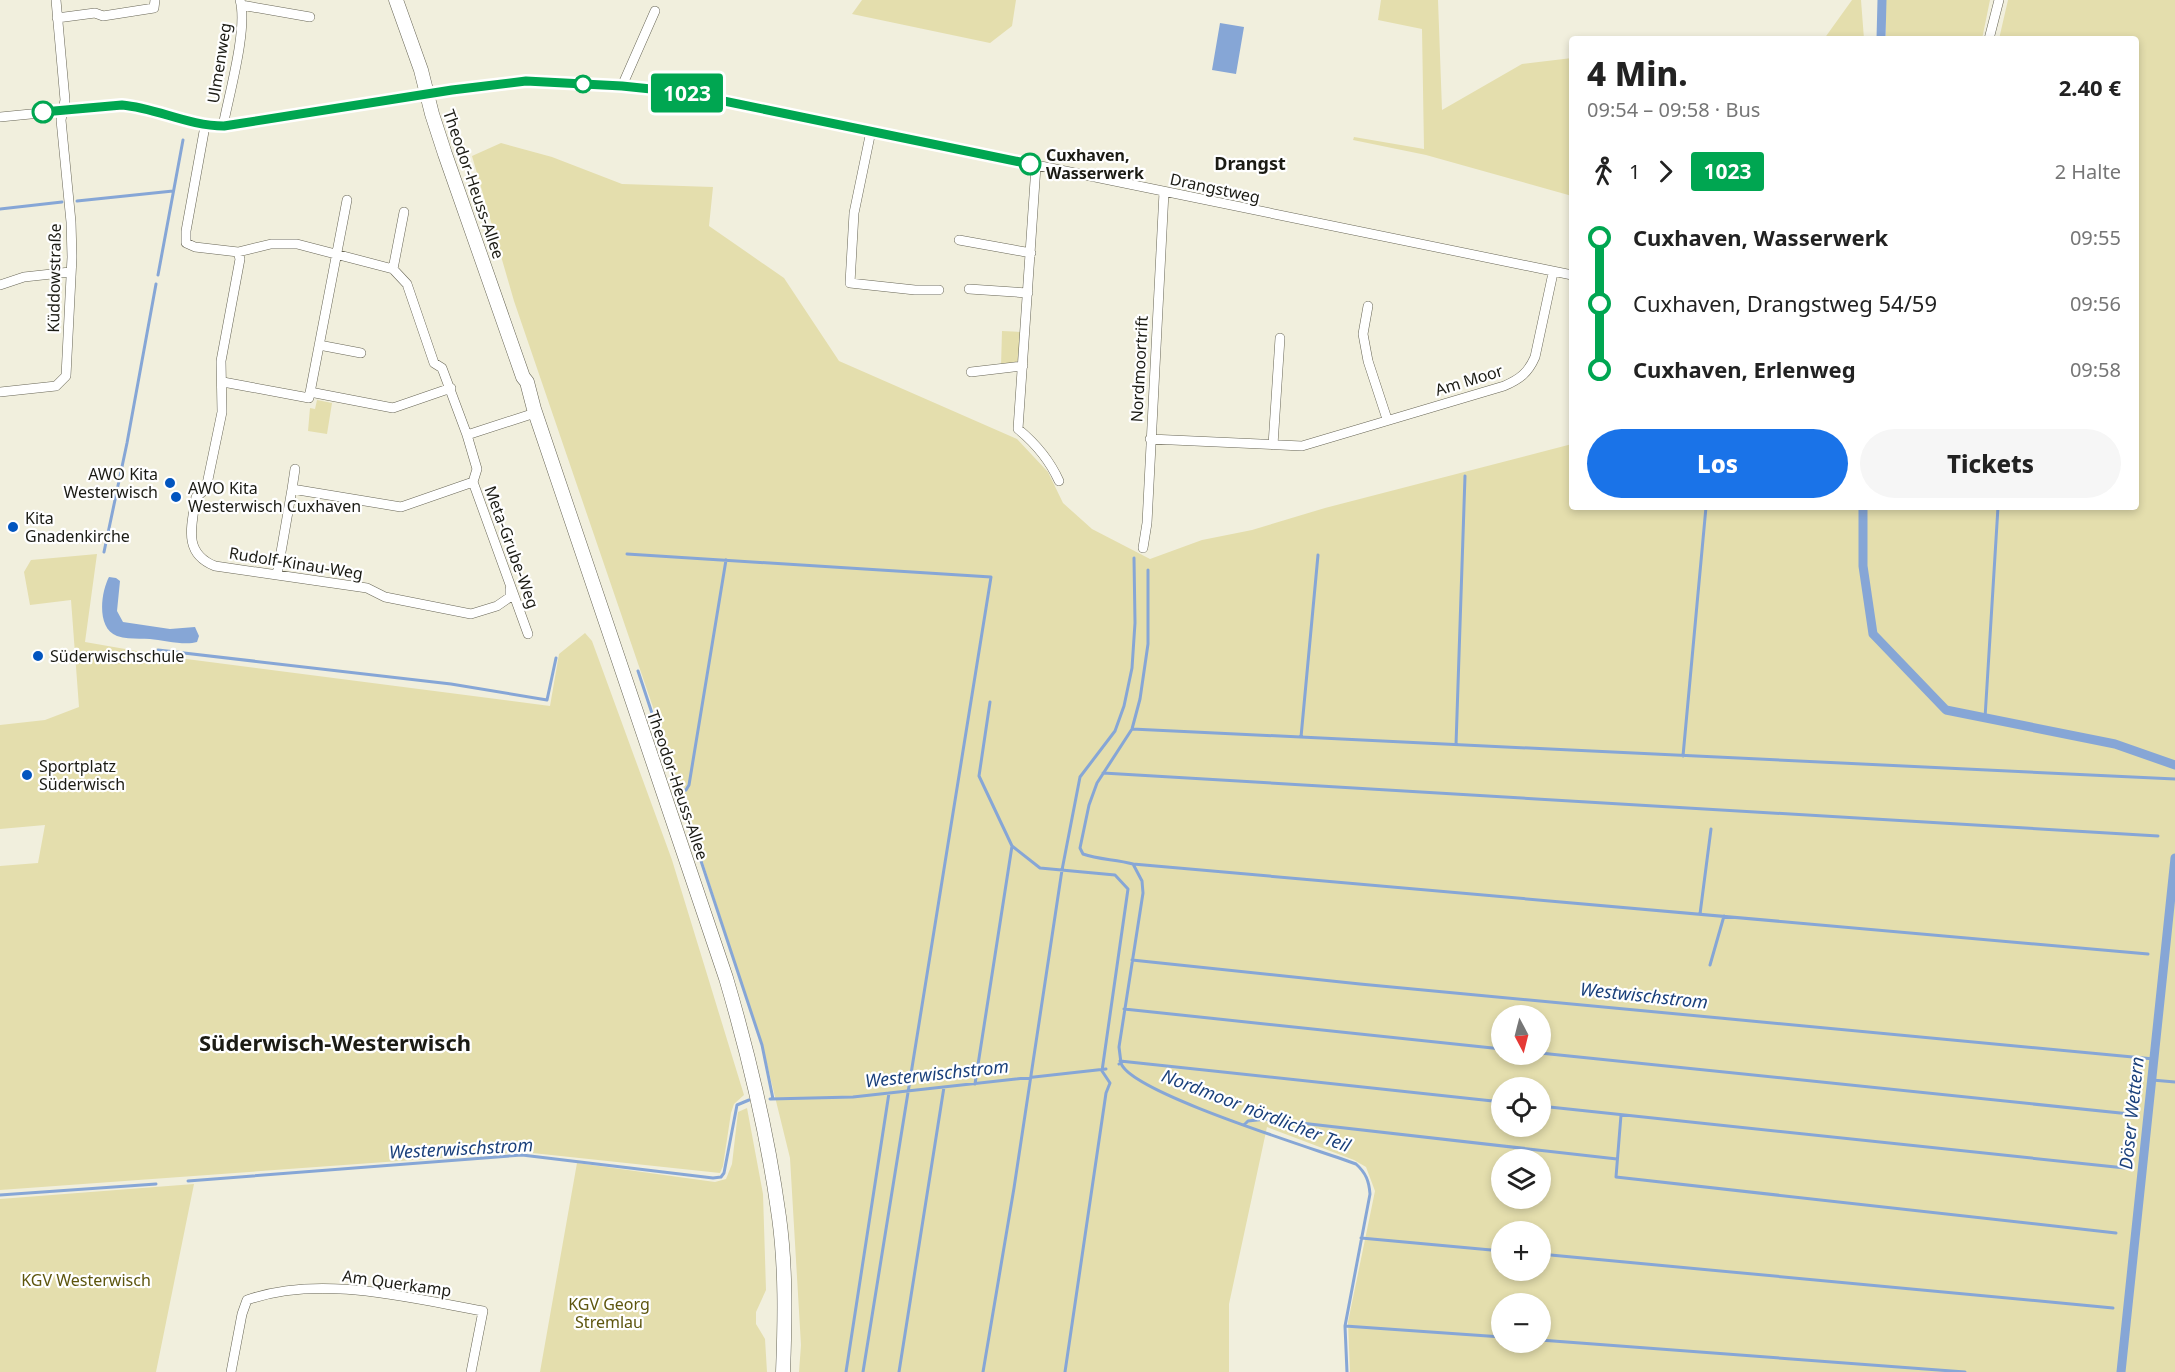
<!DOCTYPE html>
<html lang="de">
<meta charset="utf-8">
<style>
:root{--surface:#fff;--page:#f6f6f6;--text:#222;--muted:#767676;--accent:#1a73e8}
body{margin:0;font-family:"Noto Sans",sans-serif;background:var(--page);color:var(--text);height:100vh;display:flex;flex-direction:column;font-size:22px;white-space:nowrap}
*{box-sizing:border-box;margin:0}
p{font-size:20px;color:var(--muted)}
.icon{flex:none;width:33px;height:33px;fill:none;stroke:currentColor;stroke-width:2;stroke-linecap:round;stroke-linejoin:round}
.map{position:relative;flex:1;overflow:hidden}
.sheet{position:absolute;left:1569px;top:36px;width:570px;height:474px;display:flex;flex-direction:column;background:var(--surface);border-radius:6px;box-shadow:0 3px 9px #0003}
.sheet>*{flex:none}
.badge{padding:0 12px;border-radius:4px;font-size:21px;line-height:39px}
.needle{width:39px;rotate:173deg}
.controls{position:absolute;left:1491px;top:1005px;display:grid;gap:12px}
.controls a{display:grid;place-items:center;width:60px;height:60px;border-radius:50%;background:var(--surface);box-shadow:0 3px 9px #0003;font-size:30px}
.map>.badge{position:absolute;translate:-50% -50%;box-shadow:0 0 0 3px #fff}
.legs{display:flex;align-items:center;gap:9px;height:66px;padding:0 18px;font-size:20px}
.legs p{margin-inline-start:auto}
.overview{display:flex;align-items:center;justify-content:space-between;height:102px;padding:0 18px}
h1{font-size:33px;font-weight:800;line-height:45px}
.primary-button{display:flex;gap:12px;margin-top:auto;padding:12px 18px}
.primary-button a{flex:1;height:69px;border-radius:36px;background:var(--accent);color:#fff;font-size:24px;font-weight:800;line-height:69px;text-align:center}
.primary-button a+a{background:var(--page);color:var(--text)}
ul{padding:0 18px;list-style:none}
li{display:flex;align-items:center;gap:21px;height:66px;font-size:22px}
li i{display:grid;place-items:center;width:9px;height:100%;margin:0 8px;background:currentColor}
li i::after{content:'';width:15px;height:15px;margin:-8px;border:4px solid;border-radius:50%;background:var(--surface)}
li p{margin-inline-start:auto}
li:first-child i{background:linear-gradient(#0000 50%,currentColor 0)}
li:last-child i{background:linear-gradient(currentColor 50%,#0000 0)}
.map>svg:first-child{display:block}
</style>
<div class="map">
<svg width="2175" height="1372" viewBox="0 0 2175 1372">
<rect width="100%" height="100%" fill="#f1efdd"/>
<path fill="#e4dead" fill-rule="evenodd" d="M862,0h154l-4,26 -22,17 -138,-29z
M1381,0h57l4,110 80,-46 50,-6v138l-146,-41 -73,-15 1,-3 70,12 -2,-120 -44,-9z
M1852,0h9l3,39h-40z
M1886,0h104l-8,39h-96z
M2008,0h167v1372h-825l-2,-50 27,-131 -9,-24 -12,-7 -87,-33 -38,177v68h-430l2,-27 -11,-187 -26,-106 -107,-333 -143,-418 -42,-145 29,-13 51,14 70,27 91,3 -4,39 75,52 55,83 178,78 31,33 15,31 29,26 58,30 52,-19 50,-10 73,-22 247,-64v63h564v-468h-137zM1502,1016h38v38h-38zM1502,1088h38v38h-38zM1502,1160h38v38h-38zM1502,1232h38v38h-38zM1502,1304h38v38h-38z
M1002,331l19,1 -1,25 -5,7 -14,3z
M317,400l15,3 -5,31 -19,-3 2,-23 5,1z
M97,554l-12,88 86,15 379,49 9,-52 26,-21 7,8 80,219 72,235 -10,9 -3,9 -8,53 -3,7 -197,-21 -523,38v-324l38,-3 7,-38 -45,4v-104l45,-5 34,-13 -8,-107 -41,5 -6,-33 7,-12z
M747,1108l16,86 3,96 -10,22v12l9,15 2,33h-227l37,-209 138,19 11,-3 6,-15 6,-52z
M194,1184l-38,188h-156v-173z"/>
<path fill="#86a6d6" d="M1220,23l24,4 -8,47 -24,-4z
M109,577l7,1 4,3 -3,30 6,11 47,7 25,-2 4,9 -2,6c-12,4 -34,-2 -47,-3 -10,-1 -22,1 -33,-3 -21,-8 -16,-44 -8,-59z"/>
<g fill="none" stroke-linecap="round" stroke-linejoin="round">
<path stroke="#86a6d6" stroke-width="3" d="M77,201l96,-10
M0,209l62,-7
M158,275l25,-135
M104,552l23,-109 29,-159
M627,554l364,23 -128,795
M158,650l293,34 96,16 9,-42
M638,671l124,374 11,54
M990,702l-11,74 33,70 28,22 75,7 13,14 -26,182 8,12 -4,10 -41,279
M1985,718l13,-211
M1132,729l1043,50
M1301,737l17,-182
M1456,745l9,-269
M1683,756l23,-249
M1103,773l1055,63
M679,792l7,-2 3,-5 37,-225
M1133,864l1015,90
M1700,914l11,-85
M1132,960l228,24 794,75
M1710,965l14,-49
M1124,1009l378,40
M1540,1053l590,61
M1120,1061l382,41
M1121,1063c9,30 198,87 235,101 10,9 13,17 14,30l-25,132 2,46
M1119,1064l2,-1 -2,-16 24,-154 -1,-12 -9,-17c-17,-5 -34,-4 -50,-10l-3,-6 9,-43 8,-22 35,-54 8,-30 8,-55v-74
M2152,1080l23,2
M975,1084l37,-238
M770,1099l83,-2 253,-28
M1540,1106l585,62
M1621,1115l-5,62 500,56
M1245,1124l3,-3 18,-2 351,40
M188,1181l334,-26 191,23 8,-1 3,-4 13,-68 12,-5
M0,1195l156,-11
M1361,1238l141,13
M1540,1254l573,54
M1345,1326l157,11
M1540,1340l425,32
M846,1372l43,-279
M899,1372l45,-285
M983,1372l31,-184 48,-318 18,-93 35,-46 9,-25 8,-38 3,-45 -1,-65"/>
<path stroke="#86a6d6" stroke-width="9" d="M1881,39l1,-39
M1863,507v59l10,68 73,76 169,34 60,21
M2121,1372l54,-514"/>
<defs>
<path id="street" d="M241,5l69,12
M57,18l38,-5 8,3 51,-8 1,-8
M1989,39l10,-39
M622,86l33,-75
M0,117l122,-12 12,1 71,20h18l229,-36 74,-9 96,5 58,6 892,183
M205,126l-19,105v12l9,4 43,5 33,-8h26l96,25 14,15 27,79 8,5 25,67 68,-22
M223,126c6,-32 25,-97 17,-126
M871,131l-17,82 -4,70 65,7h24
M1036,166l-18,263c17,14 32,32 41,52
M959,240l72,13
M238,252l2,7 -19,102 1,51 -16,77 -10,8c-4,28 -14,56 19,69l152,22 18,9 86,17 26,-8 13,-9v-8
M393,269l11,-57
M0,285l24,-8 46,-5
M969,289l59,4
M1368,306l-5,28 5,27 19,58
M319,345l42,8
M971,372l52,-6
M223,382l86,16 38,-198
M0,392l56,-6 10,-10 6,-119 -1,-35 -10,-102 4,-20 -9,-100
M310,392l83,16 58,-20
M467,435l10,34 -4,13 55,152
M1150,439l152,7 202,-60c16,-7 24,-13 31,-29l18,-84
M1273,445l7,-107
M292,489l3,-20
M1143,548l4,-25 17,-331
M277,575l15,-86 109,18 72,-25
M231,1372l11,-58 5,-14c73,-26 162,-2 236,11l-12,61"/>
<path id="secondary" d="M396,0l25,70 11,44 13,40 78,223 4,5 7,27 192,569c23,78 42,158 53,239 7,51 6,104 4,155"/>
</defs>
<use href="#street" stroke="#686656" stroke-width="10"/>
<use href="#secondary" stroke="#686656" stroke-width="15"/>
<use href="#street" stroke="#fff" stroke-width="9"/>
<use href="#secondary" stroke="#fff" stroke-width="14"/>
</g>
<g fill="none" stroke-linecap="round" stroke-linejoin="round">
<defs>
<path id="line-1" d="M43,112l79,-7c35,3 66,21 102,21l228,-36 74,-9 96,5 58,6 350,72"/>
</defs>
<use href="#line-1" stroke="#fff" stroke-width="14"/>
<use href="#line-1" stroke="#00a651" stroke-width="9"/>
</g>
<g fill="#fff" stroke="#00a651" stroke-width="3">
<circle cx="583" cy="84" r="8"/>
<circle cx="43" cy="112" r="10"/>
<circle cx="1030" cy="164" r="10"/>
</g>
<g fill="#0255bf" stroke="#fff" stroke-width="2">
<circle cx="170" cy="483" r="6"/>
<circle cx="176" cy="497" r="6"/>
<circle cx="13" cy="527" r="6"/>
<circle cx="38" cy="656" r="6"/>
<circle cx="27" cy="775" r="6"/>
</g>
<g text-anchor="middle" stroke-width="4.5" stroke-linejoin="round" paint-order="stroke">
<g font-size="16" fill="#1b1b14" stroke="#fff">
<text transform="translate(219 63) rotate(-81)" y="6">Ulmenweg</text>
<text transform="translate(474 184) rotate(71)" y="6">Theodor-Heuss-Allee</text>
<text transform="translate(1215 188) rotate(12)" y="6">Drangstweg</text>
<text transform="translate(54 278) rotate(-89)" y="6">Küddowstraße</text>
<text transform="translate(1139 369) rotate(-87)" y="6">Nordmoortrift</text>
<text transform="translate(1469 380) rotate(-17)" y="6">Am Moor</text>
<text transform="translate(512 547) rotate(70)" y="6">Meta-Grube-Weg</text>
<text transform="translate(296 563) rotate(9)" y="6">Rudolf-Kinau-Weg</text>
<text transform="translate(678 785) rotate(71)" y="6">Theodor-Heuss-Allee</text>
<text transform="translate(397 1283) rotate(8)" y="6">Am Querkamp</text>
</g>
<g font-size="16" font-weight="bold" fill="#1b1b14" stroke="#fff" text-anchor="start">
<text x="1046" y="161">Cuxhaven,<tspan x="1046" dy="18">Wasserwerk</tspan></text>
</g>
<g font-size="16" fill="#1b1b14" stroke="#fff" text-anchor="start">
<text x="158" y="480" text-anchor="end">AWO Kita<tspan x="158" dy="18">Westerwisch</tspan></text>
<text x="188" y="494">AWO Kita<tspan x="188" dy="18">Westerwisch Cuxhaven</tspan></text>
<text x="25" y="524">Kita<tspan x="25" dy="18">Gnadenkirche</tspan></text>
<text x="50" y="662">Süderwischschule</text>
<text x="39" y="772">Sportplatz<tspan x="39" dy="18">Süderwisch</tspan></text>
</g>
<g font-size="16" fill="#5d550d" stroke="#fff">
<text x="86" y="1286">KGV Westerwisch</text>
<text x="609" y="1310">KGV Georg<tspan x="609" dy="18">Stremlau</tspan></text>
</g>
<g font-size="18" font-weight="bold" fill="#1b1b14" stroke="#fff">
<text x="1250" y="170">Drangst</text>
</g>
<g font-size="18" font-style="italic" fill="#1a407b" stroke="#fff">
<text transform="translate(1644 996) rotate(6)" y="6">Westwischstrom</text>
<text transform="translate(937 1074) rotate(-6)" y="6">Westerwischstrom</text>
<text transform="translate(1256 1111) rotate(21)" y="6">Nordmoor nördlicher Teil</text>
<text transform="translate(2132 1113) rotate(-84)" y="6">Döser Wettern</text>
<text transform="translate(461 1149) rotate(-3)" y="6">Westerwischstrom</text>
</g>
<g font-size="22" font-weight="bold" fill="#1b1b14" stroke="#fff">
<text x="335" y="1051">Süderwisch-Westerwisch</text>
</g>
</g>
</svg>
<div class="controls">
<a><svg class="needle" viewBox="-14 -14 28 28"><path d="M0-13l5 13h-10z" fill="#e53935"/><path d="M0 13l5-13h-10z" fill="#767676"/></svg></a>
<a><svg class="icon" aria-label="locate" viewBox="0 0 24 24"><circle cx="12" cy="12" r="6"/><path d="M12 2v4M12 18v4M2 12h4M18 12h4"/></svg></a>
<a><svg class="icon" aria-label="layers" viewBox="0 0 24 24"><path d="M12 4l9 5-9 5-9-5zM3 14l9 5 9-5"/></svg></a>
<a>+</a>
<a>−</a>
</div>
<b class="badge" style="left:687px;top:93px;background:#00a651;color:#fff">1023</b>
<section class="sheet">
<div class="overview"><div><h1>4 Min.</h1><p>09:54 – 09:58 · Bus</p></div><b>2.40 €</b></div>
<div class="legs"><svg class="icon" aria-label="walk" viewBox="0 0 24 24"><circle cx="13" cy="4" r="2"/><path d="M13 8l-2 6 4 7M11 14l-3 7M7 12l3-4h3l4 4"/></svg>1<svg class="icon" aria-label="forward" viewBox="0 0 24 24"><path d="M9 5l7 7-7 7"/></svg><b class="badge" style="background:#00a651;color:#fff">1023</b><p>2 Halte</p></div>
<ul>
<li><i style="color:#00a651"></i><b>Cuxhaven, Wasserwerk</b><p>09:55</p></li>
<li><i style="color:#00a651"></i><span>Cuxhaven, Drangstweg 54/59</span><p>09:56</p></li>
<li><i style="color:#00a651"></i><b>Cuxhaven, Erlenweg</b><p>09:58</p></li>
</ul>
<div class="primary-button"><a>Los</a><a>Tickets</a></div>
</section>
</div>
